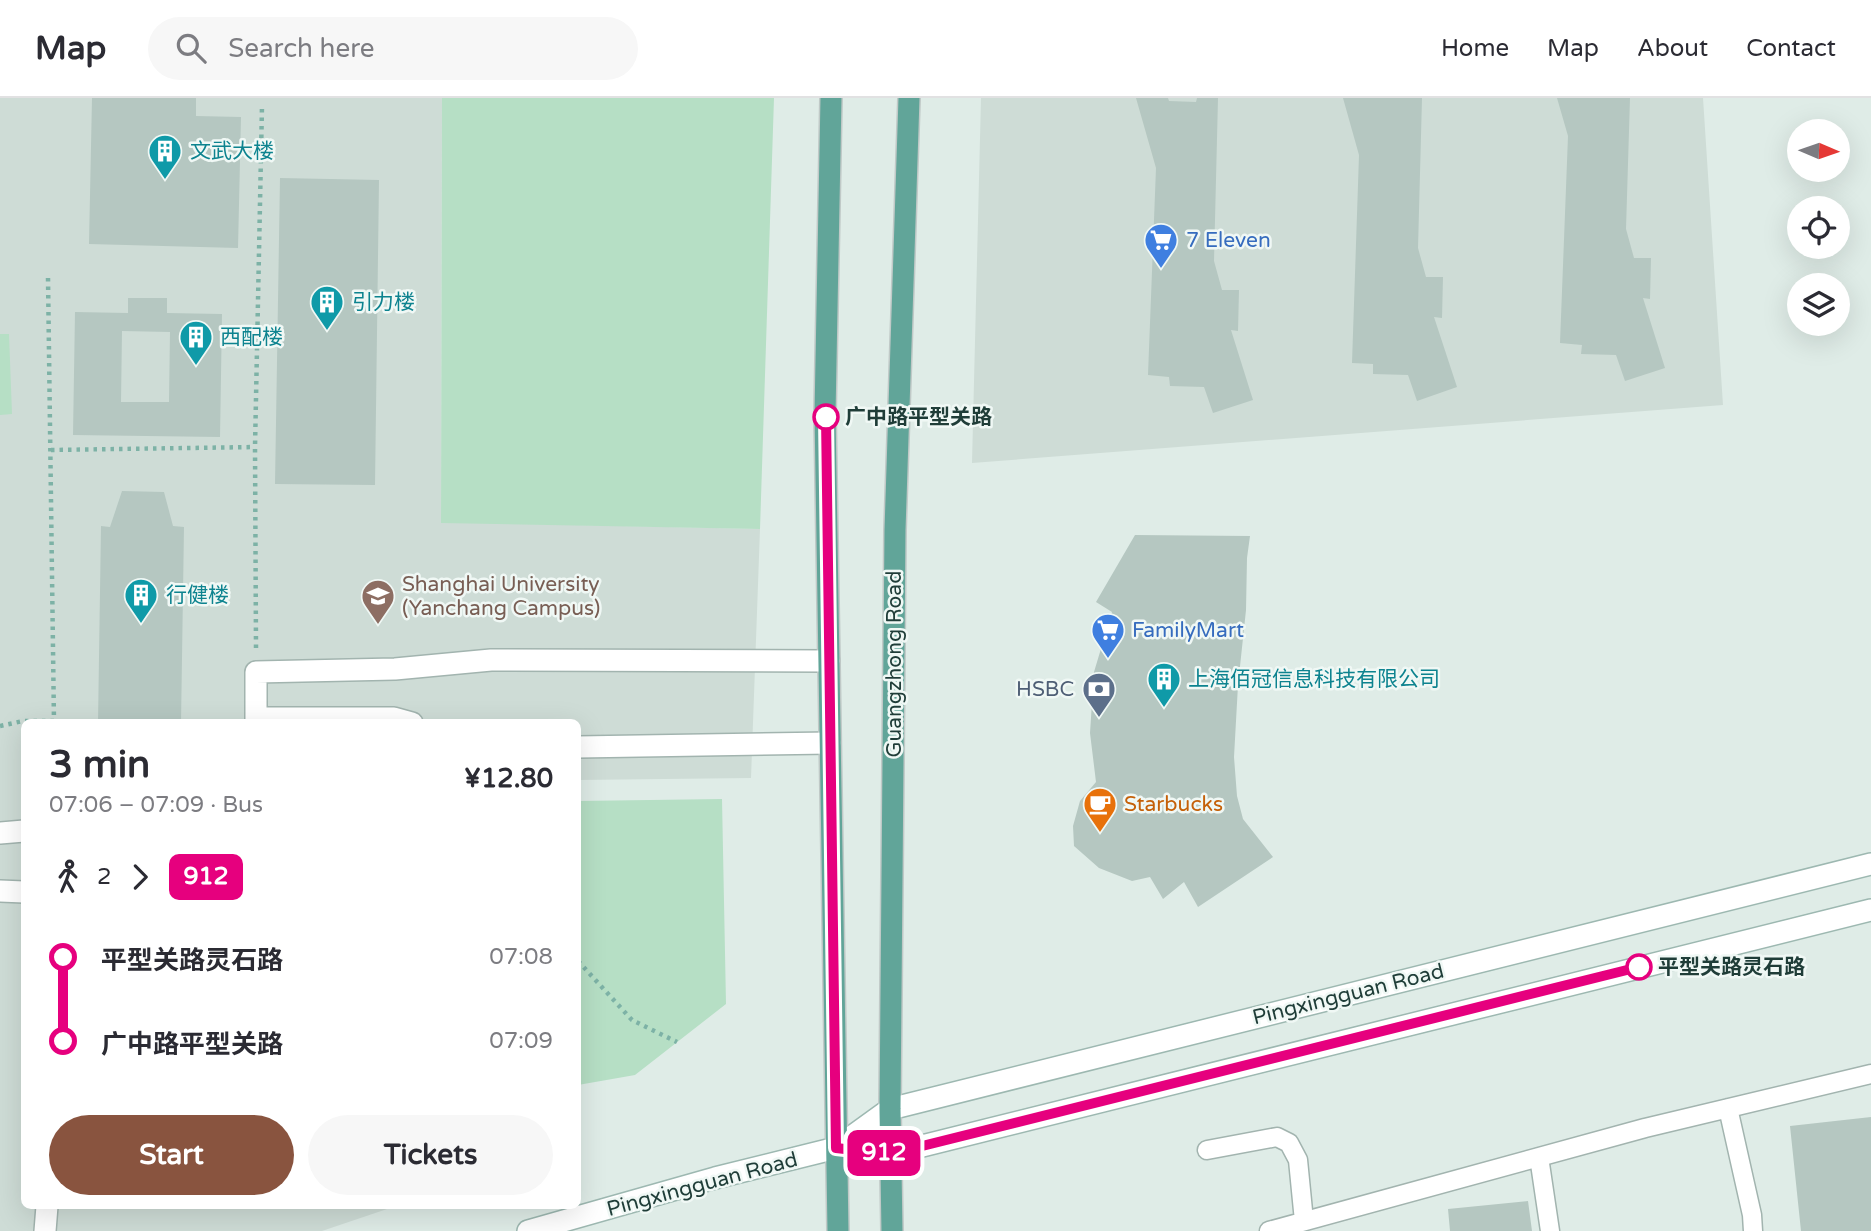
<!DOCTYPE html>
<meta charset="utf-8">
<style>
:root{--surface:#fff;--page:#f7f7f7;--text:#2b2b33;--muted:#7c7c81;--line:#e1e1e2;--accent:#89543f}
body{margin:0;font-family:"Varela Round","Noto Sans SC",sans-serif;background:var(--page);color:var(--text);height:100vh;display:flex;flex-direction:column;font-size:26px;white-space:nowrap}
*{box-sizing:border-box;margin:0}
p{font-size:23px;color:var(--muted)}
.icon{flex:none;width:38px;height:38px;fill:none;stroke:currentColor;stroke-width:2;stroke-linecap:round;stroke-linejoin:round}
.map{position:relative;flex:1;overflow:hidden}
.panel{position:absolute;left:21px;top:621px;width:560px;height:490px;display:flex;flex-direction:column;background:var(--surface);border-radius:10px;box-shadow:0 7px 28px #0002}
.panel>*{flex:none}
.badge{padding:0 14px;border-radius:10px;font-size:24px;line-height:46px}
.needle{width:46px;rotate:92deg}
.controls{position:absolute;left:1787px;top:21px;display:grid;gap:14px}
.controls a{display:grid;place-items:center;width:63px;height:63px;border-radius:50%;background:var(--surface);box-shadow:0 7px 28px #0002;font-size:35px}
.map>.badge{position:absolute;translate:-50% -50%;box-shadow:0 0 0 4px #fff}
.legs{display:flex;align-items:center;gap:10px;height:77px;padding:0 28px;font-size:23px}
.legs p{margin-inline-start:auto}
.overview{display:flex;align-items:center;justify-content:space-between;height:119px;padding:0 28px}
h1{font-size:38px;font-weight:800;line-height:52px}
.cta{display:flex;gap:14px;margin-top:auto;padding:14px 28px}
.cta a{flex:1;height:80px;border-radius:42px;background:var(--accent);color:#fff;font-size:28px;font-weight:800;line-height:80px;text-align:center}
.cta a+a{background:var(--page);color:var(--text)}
ul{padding:0 28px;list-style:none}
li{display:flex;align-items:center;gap:24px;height:84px;font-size:26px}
li i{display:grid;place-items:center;width:10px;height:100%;margin:0 9px;background:currentColor}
li i::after{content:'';width:18px;height:18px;margin:-9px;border:5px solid;border-radius:50%;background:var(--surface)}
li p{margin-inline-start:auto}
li:first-child i{background:linear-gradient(#0000 50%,currentColor 0)}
li:last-child i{background:linear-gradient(currentColor 50%,#0000 0)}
header{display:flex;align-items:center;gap:42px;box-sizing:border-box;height:98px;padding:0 35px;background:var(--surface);border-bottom:2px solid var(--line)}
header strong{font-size:33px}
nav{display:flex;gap:38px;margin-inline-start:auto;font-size:24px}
.search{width:490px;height:63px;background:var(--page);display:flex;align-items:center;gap:18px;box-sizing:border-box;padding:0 24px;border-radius:38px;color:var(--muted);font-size:26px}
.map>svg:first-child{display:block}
</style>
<header>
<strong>Map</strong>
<div class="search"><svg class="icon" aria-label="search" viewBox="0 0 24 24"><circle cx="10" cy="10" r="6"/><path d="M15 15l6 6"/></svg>Search here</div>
<nav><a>Home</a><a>Map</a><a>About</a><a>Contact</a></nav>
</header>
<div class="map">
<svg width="1871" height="1133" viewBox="0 0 1871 1133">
<rect width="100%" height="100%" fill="#dfece7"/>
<path fill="#cedcd6" d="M0,0h442l-1,424 319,7 -9,249 -173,2v-57h-554v483h372l-74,25h-322z
M981,0h722l20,307 -751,58z"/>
<path fill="#b6dfc5" d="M442,0h332l-14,431 -319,-6z
M0,236h9l3,80 -12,1z
M722,701l4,205 -91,71 -57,10v-284z"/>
<path fill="#b5c7c1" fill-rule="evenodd" d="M92,0h104v18l45,1 -3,131 -149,-4z
M1136,0h32l1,3 27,1 1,-4h21l-4,163 8,29h17l-1,41 -7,-1 22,70 -40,13 -9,-26 -34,-1 -1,-9 -21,-2 8,-207z
M1343,0h79l-4,150 8,29h17l-1,41 -8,-1 23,70 -40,14 -9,-26 -35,-1v-10l-21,-1 7,-208z
M1557,0h73l-4,131 8,29h17l-1,41 -7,-1 22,70 -40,13 -9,-26 -35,-1 1,-9 -22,-2 8,-207z
M280,80l99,2 -4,305 -100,-1z
M128,200h39v15l55,1 -2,123 -147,-2 2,-123 53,1zM122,233l48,1 -1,70h-48z
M122,393l42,1 9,34 11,1 -3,196h-83l3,-197 9,1z
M1135,437l115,1 -3,22 -1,52 -8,75 -4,72 3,39 6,23 30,38 -75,50 -14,-25 -21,17 -13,-22 -18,4 -33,-13 -25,-22 -1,-20 7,-25 16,-19 -6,-49 4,-61 18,-60 -16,-10z
M1871,1019v114h-70l-11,-105z
M1528,1103l4,30h-82l-2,-22z"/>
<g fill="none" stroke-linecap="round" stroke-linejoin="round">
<defs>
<path id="lane" d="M1728,1010l24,107 1,16
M1207,1052l70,-13 12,6 9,17 6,61
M1539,1059l11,74
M1269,1133l376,-103 226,-54"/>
<path id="street" d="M256,620h138l18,5
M256,625v-51l139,-3 96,-9 338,1
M578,649l252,-4
M0,735l24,-2
M0,793l24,1
M45,1133l2,-25"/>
<path id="secondary" d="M836,1050l54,-39 981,-245
M528,1133l187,-53 121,-30 54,6 981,-244"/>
<path id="primary" d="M831,0l-6,316 13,817
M892,1133l-2,-122 5,-579 14,-432"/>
</defs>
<use href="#lane" stroke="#a2b4af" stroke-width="21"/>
<use href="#street" stroke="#a2b4af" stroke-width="24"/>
<use href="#secondary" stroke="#9db8b1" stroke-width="24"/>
<use href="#primary" stroke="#c0c9c7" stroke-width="24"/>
<path stroke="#7db2a6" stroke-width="4.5" stroke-dasharray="3.5 5" stroke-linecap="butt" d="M48,180l6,445
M51,352l204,-3
M256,550l-1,-201 7,-341
M0,628l23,-5h31
M578,863l54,59 45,22"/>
<use href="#lane" stroke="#fff" stroke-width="18"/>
<use href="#street" stroke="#fff" stroke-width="21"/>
<use href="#secondary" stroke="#fff" stroke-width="21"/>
<use href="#primary" stroke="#61a599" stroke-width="21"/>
</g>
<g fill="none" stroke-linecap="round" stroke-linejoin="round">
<defs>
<path id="line-1" d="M826,319l10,731 54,6 749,-187"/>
</defs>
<use href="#line-1" stroke="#fff" stroke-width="16"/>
<use href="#line-1" stroke="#e6007e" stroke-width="10"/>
</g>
<defs>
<symbol id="building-pin" viewBox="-11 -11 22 30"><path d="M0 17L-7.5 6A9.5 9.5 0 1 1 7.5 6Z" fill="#0f9aa8" stroke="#f0f8f5"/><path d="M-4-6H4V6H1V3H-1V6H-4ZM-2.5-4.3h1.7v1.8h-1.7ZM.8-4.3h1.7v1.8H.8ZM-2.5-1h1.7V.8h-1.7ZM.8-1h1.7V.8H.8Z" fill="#fff"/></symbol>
<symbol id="supermarket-pin" viewBox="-11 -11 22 30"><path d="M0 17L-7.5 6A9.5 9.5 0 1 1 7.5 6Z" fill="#3f7fe0" stroke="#f0f8f5"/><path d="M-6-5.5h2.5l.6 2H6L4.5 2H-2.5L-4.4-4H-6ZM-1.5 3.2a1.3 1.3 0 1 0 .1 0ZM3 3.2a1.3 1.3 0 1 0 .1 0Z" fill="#fff"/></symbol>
<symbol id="university-pin" viewBox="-11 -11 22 30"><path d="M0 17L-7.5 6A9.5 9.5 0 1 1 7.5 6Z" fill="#8d6e63" stroke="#f0f8f5"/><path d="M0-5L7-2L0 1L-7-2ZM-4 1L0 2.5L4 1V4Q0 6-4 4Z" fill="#fff"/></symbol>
<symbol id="bank-pin" viewBox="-11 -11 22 30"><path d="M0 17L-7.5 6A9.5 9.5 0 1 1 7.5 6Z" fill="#5c6f8a" stroke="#f0f8f5"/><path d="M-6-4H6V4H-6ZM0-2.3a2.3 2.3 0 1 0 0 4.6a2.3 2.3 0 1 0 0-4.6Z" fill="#fff"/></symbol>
<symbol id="cafe-pin" viewBox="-11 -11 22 30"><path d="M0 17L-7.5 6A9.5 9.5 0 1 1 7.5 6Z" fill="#e8710a" stroke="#f0f8f5"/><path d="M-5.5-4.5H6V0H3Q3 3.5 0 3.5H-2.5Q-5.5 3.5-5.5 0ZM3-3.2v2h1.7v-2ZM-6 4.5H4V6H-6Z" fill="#fff"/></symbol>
</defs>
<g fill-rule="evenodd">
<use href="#building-pin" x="146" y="34" width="38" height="52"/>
<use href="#supermarket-pin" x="1142" y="123" width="38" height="52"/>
<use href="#building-pin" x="308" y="185" width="38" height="52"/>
<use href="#building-pin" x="177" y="220" width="38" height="52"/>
<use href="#building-pin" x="122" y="478" width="38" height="52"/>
<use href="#university-pin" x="359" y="479" width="38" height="52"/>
<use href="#supermarket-pin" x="1089" y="513" width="38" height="52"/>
<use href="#building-pin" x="1145" y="562" width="38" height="52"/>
<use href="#bank-pin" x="1080" y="572" width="38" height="52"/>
<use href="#cafe-pin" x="1081" y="687" width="38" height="52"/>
</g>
<g fill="#fff" stroke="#e6007e" stroke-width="3.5">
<circle cx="826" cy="319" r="12"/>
<circle cx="1639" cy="869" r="12"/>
</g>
<g text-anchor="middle" stroke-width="5" stroke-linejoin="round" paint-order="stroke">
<g font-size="21" fill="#0d838f" stroke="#f0f8f5" text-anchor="start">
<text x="190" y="60">文武大楼</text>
<text x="352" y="211">引力楼</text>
<text x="220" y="246">西配楼</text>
<text x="166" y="504">行健楼</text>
<text x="1188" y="588">上海佰冠信息科技有限公司</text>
</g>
<g font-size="21" fill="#366cbe" stroke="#f0f8f5" text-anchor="start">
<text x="1186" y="149">7 Eleven</text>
<text x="1132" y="539">FamilyMart</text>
</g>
<g font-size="21" font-weight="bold" fill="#1f3d38" stroke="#f0f8f5" text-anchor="start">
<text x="845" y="326">广中路平型关路</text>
<text x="1658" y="876">平型关路灵石路</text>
</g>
<g font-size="21" fill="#785e54" stroke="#f0f8f5" text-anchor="start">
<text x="402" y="493">Shanghai University<tspan x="402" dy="24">(Yanchang Campus)</tspan></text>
</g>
<g font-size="21" fill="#1f3d38" stroke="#f0f8f5">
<text transform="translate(894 566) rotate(-90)" y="7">Guangzhong Road</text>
<text transform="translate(1348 896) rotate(-14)" y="7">Pingxingguan Road</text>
<text transform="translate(702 1086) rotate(-15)" y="7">Pingxingguan Road</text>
</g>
<g font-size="21" fill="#4e5e75" stroke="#f0f8f5" text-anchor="end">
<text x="1074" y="598">HSBC</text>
</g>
<g font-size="21" fill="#c56008" stroke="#f0f8f5" text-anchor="start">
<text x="1124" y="713">Starbucks</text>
</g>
</g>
</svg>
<div class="controls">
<a><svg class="needle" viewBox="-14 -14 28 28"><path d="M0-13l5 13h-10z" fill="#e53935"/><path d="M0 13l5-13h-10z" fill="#7c7c81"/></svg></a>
<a><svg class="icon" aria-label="locate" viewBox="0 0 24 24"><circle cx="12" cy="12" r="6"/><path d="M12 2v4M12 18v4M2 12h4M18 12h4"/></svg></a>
<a><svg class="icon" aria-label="layers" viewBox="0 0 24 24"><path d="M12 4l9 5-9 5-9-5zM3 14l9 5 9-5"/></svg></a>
</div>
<b class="badge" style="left:884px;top:1055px;background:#e6007e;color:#fff">912</b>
<section class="panel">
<div class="overview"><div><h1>3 min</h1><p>07:06 – 07:09 · Bus</p></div><b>¥12.80</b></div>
<div class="legs"><svg class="icon" aria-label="walk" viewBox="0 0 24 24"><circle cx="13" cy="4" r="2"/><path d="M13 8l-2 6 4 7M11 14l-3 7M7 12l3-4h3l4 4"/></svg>2<svg class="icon" aria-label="forward" viewBox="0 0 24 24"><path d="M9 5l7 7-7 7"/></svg><b class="badge" style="background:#e6007e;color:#fff">912</b></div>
<ul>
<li><i style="color:#e6007e"></i><b>平型关路灵石路</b><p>07:08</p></li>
<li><i style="color:#e6007e"></i><b>广中路平型关路</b><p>07:09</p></li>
</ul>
<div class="cta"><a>Start</a><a>Tickets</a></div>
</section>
</div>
